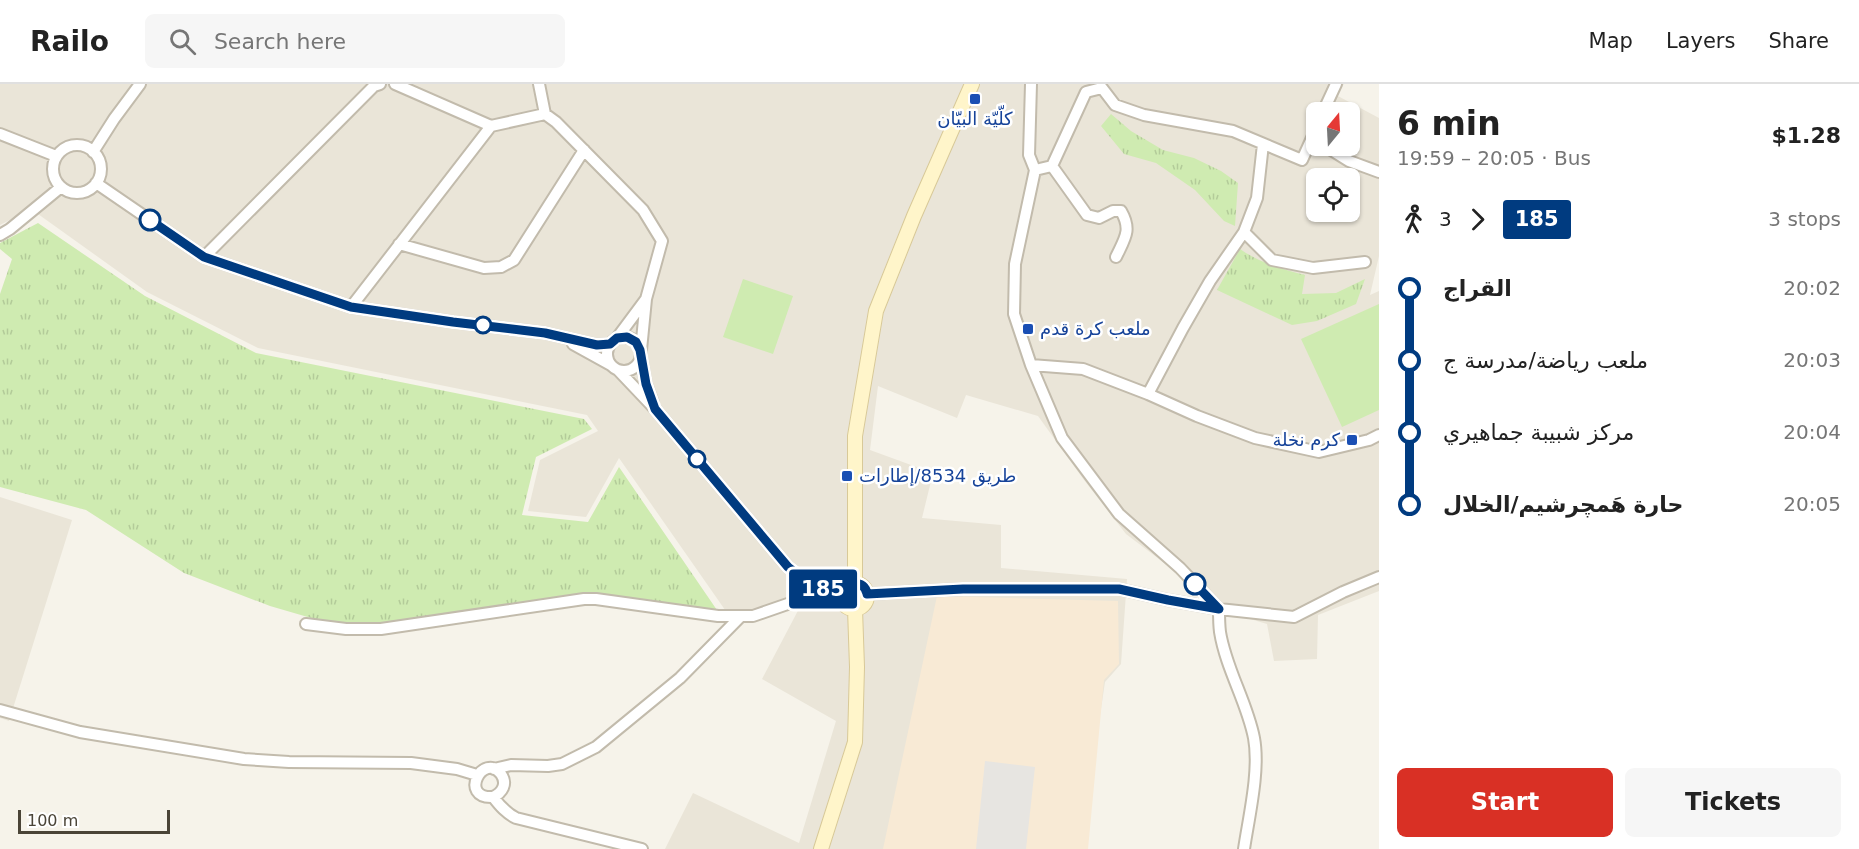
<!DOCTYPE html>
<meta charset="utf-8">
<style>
:root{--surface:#fff;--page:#f6f6f6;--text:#222;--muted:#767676;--line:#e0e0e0;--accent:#d93025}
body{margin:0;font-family:"DejaVu Sans",Vazirmatn,sans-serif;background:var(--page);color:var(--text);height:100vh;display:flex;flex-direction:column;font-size:22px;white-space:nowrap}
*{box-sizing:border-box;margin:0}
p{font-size:20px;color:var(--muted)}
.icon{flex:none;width:33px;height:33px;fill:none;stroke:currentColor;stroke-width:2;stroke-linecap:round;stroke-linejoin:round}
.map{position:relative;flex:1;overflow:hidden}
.sheet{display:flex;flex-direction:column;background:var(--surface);width:480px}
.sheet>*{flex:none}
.badge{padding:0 12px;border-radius:4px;font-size:21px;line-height:39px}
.needle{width:39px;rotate:18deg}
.controls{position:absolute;left:1306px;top:18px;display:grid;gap:12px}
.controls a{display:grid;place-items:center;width:54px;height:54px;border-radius:9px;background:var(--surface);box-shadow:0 2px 4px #0004;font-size:30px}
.scale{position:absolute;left:18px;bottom:15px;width:152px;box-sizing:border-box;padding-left:6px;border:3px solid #4a4437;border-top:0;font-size:16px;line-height:21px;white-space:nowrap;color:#4a4437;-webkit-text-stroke:4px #fff;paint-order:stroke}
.map>.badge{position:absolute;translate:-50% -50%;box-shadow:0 0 0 3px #fff}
.legs{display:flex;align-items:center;gap:9px;height:66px;padding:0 18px;font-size:20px}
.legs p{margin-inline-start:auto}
.headline{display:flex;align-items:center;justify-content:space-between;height:102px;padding:0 18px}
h1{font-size:33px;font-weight:800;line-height:45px}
.cta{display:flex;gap:12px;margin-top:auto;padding:12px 18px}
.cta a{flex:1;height:69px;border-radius:9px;background:var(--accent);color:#fff;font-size:24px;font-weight:800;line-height:69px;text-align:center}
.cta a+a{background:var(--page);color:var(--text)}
ul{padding:0 18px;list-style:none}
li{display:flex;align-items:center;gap:21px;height:72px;font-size:22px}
li i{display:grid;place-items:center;width:9px;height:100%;margin:0 8px;background:currentColor}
li i::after{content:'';width:15px;height:15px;margin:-8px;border:4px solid;border-radius:50%;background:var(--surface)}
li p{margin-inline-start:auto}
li:first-child i{background:linear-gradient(#0000 50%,currentColor 0)}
li:last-child i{background:linear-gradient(currentColor 50%,#0000 0)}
header{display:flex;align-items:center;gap:36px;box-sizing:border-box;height:84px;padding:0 30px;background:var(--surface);border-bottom:2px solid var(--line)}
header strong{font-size:28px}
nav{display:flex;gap:33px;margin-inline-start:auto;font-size:21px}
.search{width:420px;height:54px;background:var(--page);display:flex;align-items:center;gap:15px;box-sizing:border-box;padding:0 21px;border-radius:9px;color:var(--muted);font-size:22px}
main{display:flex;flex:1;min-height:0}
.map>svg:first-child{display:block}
</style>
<header>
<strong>Railo</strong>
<div class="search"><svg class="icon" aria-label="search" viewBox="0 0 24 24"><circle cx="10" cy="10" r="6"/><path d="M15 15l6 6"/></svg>Search here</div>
<nav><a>Map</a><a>Layers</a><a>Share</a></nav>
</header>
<main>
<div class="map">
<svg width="1379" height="765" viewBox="0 0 1379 765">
<defs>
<pattern id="grass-tufts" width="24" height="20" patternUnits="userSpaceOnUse" patternTransform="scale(1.5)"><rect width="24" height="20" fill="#cfebb1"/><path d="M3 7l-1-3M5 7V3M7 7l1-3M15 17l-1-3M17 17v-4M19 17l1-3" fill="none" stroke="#b3cb99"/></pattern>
</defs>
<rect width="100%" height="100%" fill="#f6f3ea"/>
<path fill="#eae5d8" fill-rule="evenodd" d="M0,0h1344l-8,11 43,23v138l-9,39 9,-4v300l-61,24 -1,44 -43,2 -7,-37 -37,-11 -104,-79 -42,-54 -46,-64 -72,-21 -9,23 -79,-32 -8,64 63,23 -11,45 79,7v43l126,11 -6,85 -16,18 -6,40 -12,127h-422l28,-56 106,50 37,-122 -74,-42 40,-76 -72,14 -111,-159 -33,59 -58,-6 12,-51 58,-29 -11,-16 -329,-67 -111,-56 -116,-83 -31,16zM1317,28h33v34h-33zM1317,94h33v34h-33z
M0,413l72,23 -63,201 -9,-3z"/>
<path fill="#f8ead5" d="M937,512l181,5 1,63 -15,16 -16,169h-205z"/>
<path fill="url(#grass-tufts)" d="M1111,30l20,17 32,19 31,8 27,13 17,12 -3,43 -11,-5 -29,-31 -39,-27 -32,-9 -23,-28z
M38,139l107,73 111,57 328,66 8,10 -56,28 -14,58 66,7 31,-55 100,146 -147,-12 -194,25 -60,-6 -48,-14 -86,-33 -98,-63 -86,-23v-193l12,-35 -12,-10v-6z
M1240,165c20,14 42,20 65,26l-3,19 34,-1 29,-14 -9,25 -39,17 -25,4 -75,-35z"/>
<path fill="#cfebb1" d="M743,195l50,17 -20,58 -50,-17z
M1379,220v106l-37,17 -41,-88z"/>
<path fill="#e7e5e1" d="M985,677l50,6 -9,82h-50z"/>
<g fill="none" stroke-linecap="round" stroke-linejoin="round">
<defs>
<path id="street" d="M395,0l96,42 54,-12
M539,0l6,30 11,8 87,88 19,31 -16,58 -5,51
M1031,0l-2,71 6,15 17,-4 34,-74 16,-4 13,17 29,10 89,16 69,29 15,-33
M1323,28l13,-28
M0,50l56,22
M53 85a24 24 0 1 1 48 0a24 24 0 1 1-48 0Z
M1325,62l24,15 30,11
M93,68l21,-33 26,-35
M1052,82l35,49 12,3 14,-7h8c11,19 4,27 -5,46
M1035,86l-20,94 -1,50 17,51 31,73 57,76 61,54 39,41 75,8 49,-25 36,-15
M96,99l108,74 147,50 102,15 92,11 52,12 13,-1
M1244,148l28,28 41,8 52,-6
M0,151l10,-6 51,-42
M399,160l85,24 17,-1 13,-7 70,-110
M204,173l170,-171 6,-2
M351,223l140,-181
M607 270a17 17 0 1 1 34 0a17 17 0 1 1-34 0Z
M617,254l29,-39
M573,260l38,21
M641,272l5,28 7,19
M1031,281l52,4 65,25 49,22 58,22 64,14 50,-12 10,-5
M618,286l37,39 133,158 22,17 31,11
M1148,310l35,-66 27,-47 34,-49 13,-34 6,-54
M867,510l96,-5h156l49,11 51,9c0,7 0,15 1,23 6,37 27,70 34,106 6,32 -5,78 -10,111
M306,540l40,5h35l203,-30h12l122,17h35l49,-17 15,-12
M0,626l80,22 164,27 45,3 122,1 46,6 20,6
M494,685l17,-4 37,1 14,-2 34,-17 84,-69 61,-62
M493,713c9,-4 15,-13 8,-23 -18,-23 -43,25 -8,23 7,9 13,16 23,21l126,31"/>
<path id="secondary" d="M841 512a13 13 0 1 1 26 0a13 13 0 1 1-26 0Z
M855,499v-147l21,-125 38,-95 58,-132
M821,765l34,-107 2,-75 -2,-58"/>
</defs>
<use href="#street" stroke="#c2bbac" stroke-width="14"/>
<use href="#secondary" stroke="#d8c998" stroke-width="16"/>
<use href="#street" stroke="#fff" stroke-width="10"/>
<use href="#secondary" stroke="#fff5ca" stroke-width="14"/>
</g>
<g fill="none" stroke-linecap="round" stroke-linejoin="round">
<defs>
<path id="line-1" d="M150,136l54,37 147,50 102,15 92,11 52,12 13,-1 7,-6 10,-1 9,5 4,8 6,34 9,25 133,158c20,16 29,21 53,28l3,-7 8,-5c8,0 14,3 15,11l96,-5h156l49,11 51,9 -24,-25"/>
</defs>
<use href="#line-1" stroke="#fff" stroke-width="14"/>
<use href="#line-1" stroke="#003b80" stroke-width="9"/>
</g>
<g fill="#1a4fb4" stroke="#fff" stroke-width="2">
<rect x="969" y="9" width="12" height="12" rx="3"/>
<rect x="1022" y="239" width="12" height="12" rx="3"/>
<rect x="1346" y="350" width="12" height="12" rx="3"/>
<rect x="841" y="386" width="12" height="12" rx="3"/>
</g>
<g fill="#fff" stroke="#003b80" stroke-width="3">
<circle cx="150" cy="136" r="10"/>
<circle cx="483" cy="241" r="8"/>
<circle cx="697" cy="375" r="8"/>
<circle cx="1195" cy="500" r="10"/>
</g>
<g text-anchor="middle" stroke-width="5" stroke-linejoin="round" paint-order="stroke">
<g font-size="18" fill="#164399" stroke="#fff" text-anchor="start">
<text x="975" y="41" text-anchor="middle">كلّيّة البيّان</text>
<text x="1040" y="251">ملعب كرة قدم</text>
<text x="1340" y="362" text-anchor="end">كرم نخلة</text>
<text x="859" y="398">طريق 8534/إطارات</text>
</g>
</g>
</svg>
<div class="controls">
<a><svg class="needle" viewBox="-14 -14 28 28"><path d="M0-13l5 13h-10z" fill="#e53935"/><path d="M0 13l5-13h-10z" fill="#767676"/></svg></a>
<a><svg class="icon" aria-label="locate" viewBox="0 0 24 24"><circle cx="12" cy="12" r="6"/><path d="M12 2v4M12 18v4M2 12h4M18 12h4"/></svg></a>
</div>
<div class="scale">100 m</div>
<b class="badge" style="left:823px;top:505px;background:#003b80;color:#fff">185</b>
</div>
<section class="sheet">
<div class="headline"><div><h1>6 min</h1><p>19:59 – 20:05 · Bus</p></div><b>$1.28</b></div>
<div class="legs"><svg class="icon" aria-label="walk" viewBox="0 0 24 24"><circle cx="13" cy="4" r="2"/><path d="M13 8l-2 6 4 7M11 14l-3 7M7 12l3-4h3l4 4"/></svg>3<svg class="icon" aria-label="forward" viewBox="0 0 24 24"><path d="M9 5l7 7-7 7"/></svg><b class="badge" style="background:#003b80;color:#fff">185</b><p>3 stops</p></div>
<ul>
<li><i style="color:#003b80"></i><b>القراج</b><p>20:02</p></li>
<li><i style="color:#003b80"></i><span>ملعب رياضة/مدرسة ج</span><p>20:03</p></li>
<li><i style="color:#003b80"></i><span>مركز شبيبة جماهيري</span><p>20:04</p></li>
<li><i style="color:#003b80"></i><b>حارة هَمچرشيم/الخلال</b><p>20:05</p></li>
</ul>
<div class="cta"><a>Start</a><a>Tickets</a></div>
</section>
</main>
